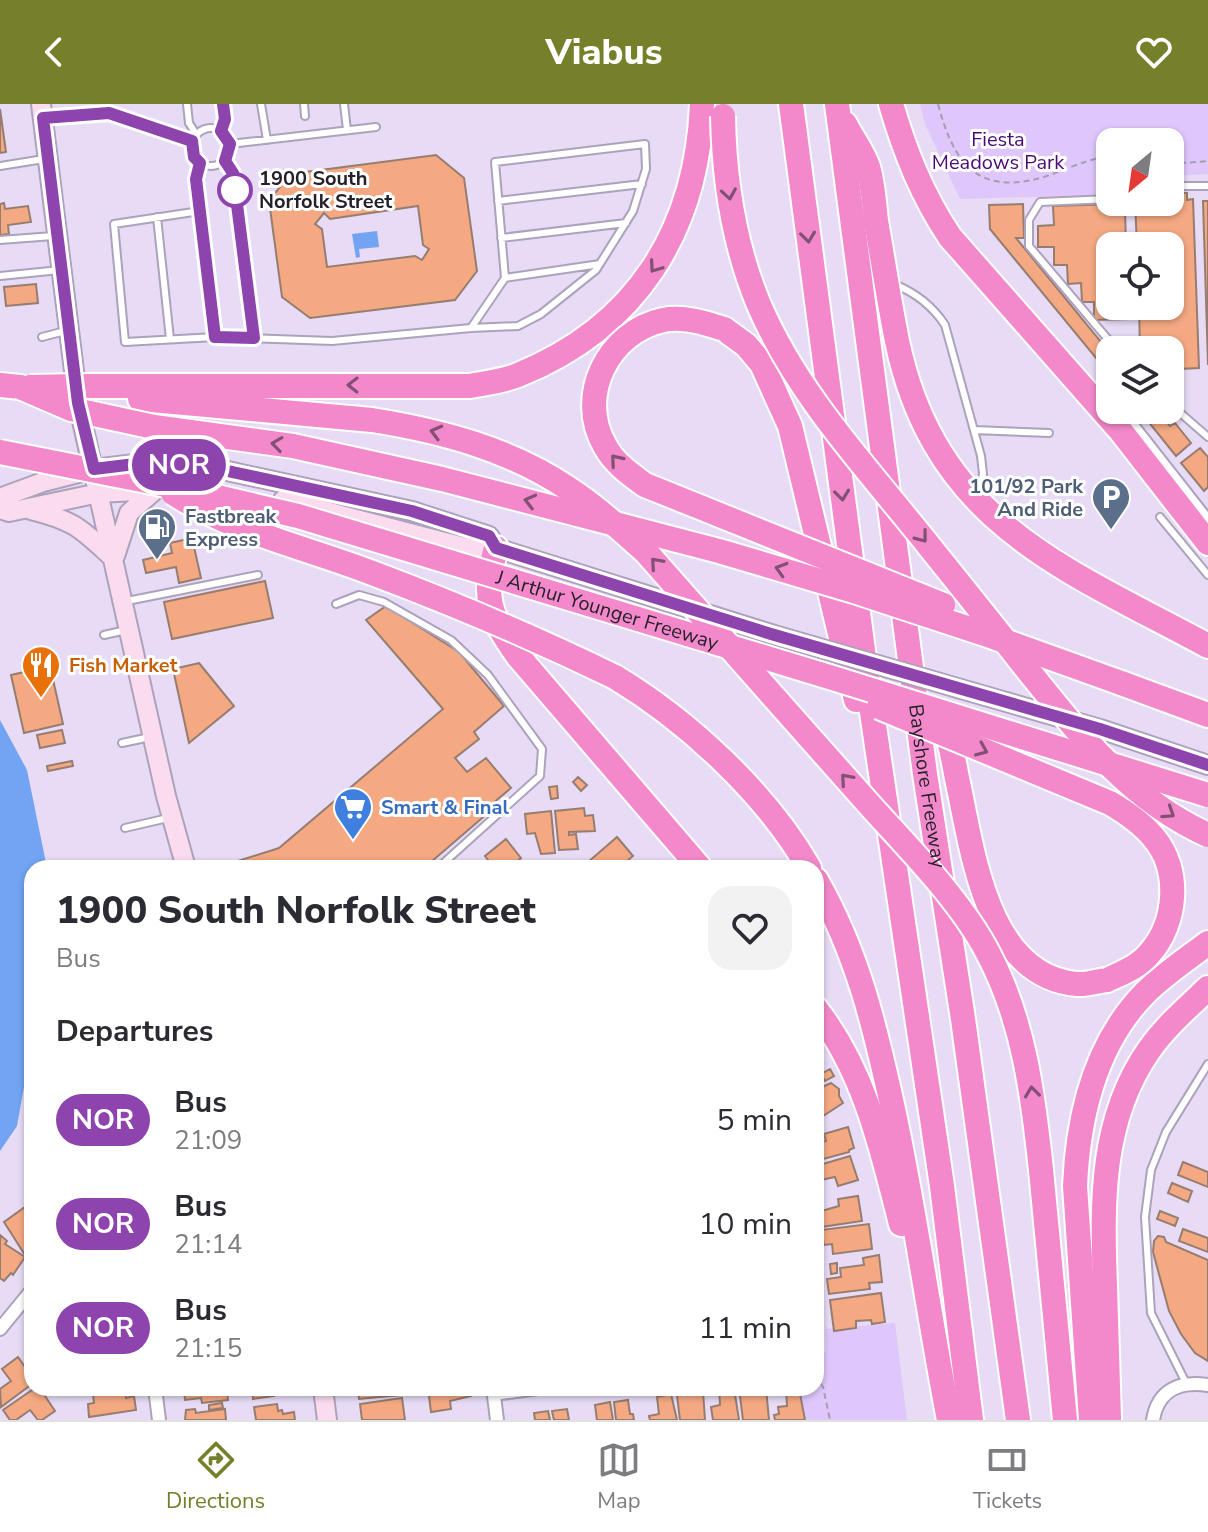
<!DOCTYPE html>
<style>
:root{--surface:#fff;--page:#f2f2f3;--text:#2b2b33;--muted:#7c7c81;--line:#e1e1e2;--accent:#767f2a}
body{margin:0;font-family:"Nunito Sans",sans-serif;background:var(--page);color:var(--text);height:100vh;display:flex;flex-direction:column;font-size:30px;white-space:nowrap}
*{box-sizing:border-box;margin:0}
p{font-size:26px;color:var(--muted)}
.icon{flex:none;width:44px;height:44px;fill:none;stroke:currentColor;stroke-width:2;stroke-linecap:round;stroke-linejoin:round}
.map{position:relative;flex:1;overflow:hidden}
.panel{position:absolute;left:24px;top:756px;width:800px;height:536px;display:flex;flex-direction:column;background:var(--surface);border-radius:24px;box-shadow:0 2px 6px #0004}
.panel>*{flex:none}
.badge{padding:0 16px;border-radius:26px;font-size:28px;line-height:52px}
.needle{width:52px;rotate:209deg}
.tools{position:absolute;left:1096px;top:24px;display:grid;gap:16px}
.tools a{display:grid;place-items:center;width:88px;height:88px;border-radius:16px;background:var(--surface);box-shadow:0 2px 6px #0004;font-size:40px}
.map>.badge{position:absolute;translate:-50% -50%;box-shadow:0 0 0 4px #fff}
h2{padding:0 32px;font-size:30px;line-height:72px}
.round{display:grid;place-items:center;flex:none;width:84px;height:84px;border-radius:24px;background:var(--page)}
.head{display:flex;align-items:center;justify-content:space-between;height:136px;padding:0 32px}
h1{font-size:38px;font-weight:800;line-height:60px}
ul{padding:0;list-style:none}
li{display:flex;align-items:center;gap:24px;height:104px;padding:0 32px}
li div{flex:1}
li b{display:block;font-size:30px}
li em{font-style:normal}
li .badge{min-width:88px;font-weight:700;text-align:center}
header{display:flex;justify-content:space-between;align-items:center;height:104px;padding:0 32px;background:var(--accent);color:#fff;font-size:36px;font-weight:800}
.menu{display:flex;justify-content:space-around;align-items:center;height:112px;border-top:2px solid var(--line);background:var(--surface);font-size:22px;color:var(--muted)}
.menu a{display:grid;justify-items:center;gap:4px}
.menu .selected{color:var(--accent)}
.map>svg:first-child{display:block}
</style>
<header><svg class="icon" aria-label="back" viewBox="0 0 24 24"><path d="M15 5l-7 7 7 7"/></svg>Viabus<svg class="icon" aria-label="heart" viewBox="0 0 24 24"><path d="M12 20l-8-8c-3-5 5-10 8-4 3-6 11-1 8 4z"/></svg></header>
<div class="map">
<svg width="1208" height="1316" viewBox="0 0 1208 1316">
<rect width="100%" height="100%" fill="#e7dbf5"/>
<path fill="#dfc7fc" d="M920,0h288v70l-38,2v-34h-60v36l-12,1v16l-138,4 -35,-75z
M895,1219l12,97h-102l-4,-32h15v-26l10,-11 -1,-22z"/>
<path fill="#72a4f3" d="M377,127l2,16 -20,2 1,8 -4,1 -4,-24z
M0,616l27,50 20,98h-15v174l-15,84 -17,25z"/>
<path fill="#f4a983" stroke="#977d70" stroke-width="2" fill-rule="evenodd" d="M0,5l6,43 -6,1z
M436,51l28,23 13,93 -22,29 -145,18 -28,-21 -13,-96 21,-27zM418,102l5,39 6,4 -7,11 -7,-4 -88,11 -5,-38 -7,-5 9,-11 6,6z
M1170,89h17v7l6,-1 6,169 -19,1v17h-10v-36h-30l-1,-44h31v-60h-33l-2,-44h35z
M1203,97h5v164z
M4,99l1,6 23,-3 3,16 -23,3 1,9 -9,1v-31z
M1023,100l1,34h-8l94,115v22l-120,-146 -1,-24z
M1118,100v6h7l1,36h-16v60h18l1,13 -35,1v-18h-12l-1,-19 -13,1 -1,-19h-13v-18h-16v-21l16,-1 -1,-19z
M36,180l2,19 -32,3 -2,-19z
M1139,306h18l13,16 5,-3 16,20 -15,13z
M1200,344l8,9v30l-4,4 -23,-28z
M192,434l9,40 -22,5 -3,-16 -30,6 -3,-13 29,-7 -2,-10z
M265,477l8,37 -101,21 -8,-37z
M386,502l73,46 45,54 -30,26 5,7 -24,19 12,14 19,-14 25,30 -19,16 3,3 -71,61h-208l63,-20 164,-139 -77,-89z
M199,559l35,43 -45,37 -16,-74z
M50,562l13,58 -39,9 -13,-58z
M62,626l3,13 -25,5 -3,-13z
M72,657l1,5 -25,5 -1,-5z
M578,673l9,8 -6,6 -8,-9z
M557,682l1,12 -7,1 -2,-12z
M584,704l1,8 8,-1 2,16 -26,1v3l7,-1 2,15 -19,1 -4,-39z
M551,707l4,42 -14,1 -6,-21 -8,1 -2,-20z
M617,733l16,19 -14,12 -8,-7 -8,7h-10l-5,-6z
M506,735l15,19 -8,7 2,3h-21l-9,-12z
M830,965l4,7 -9,5 -4,-7z
M831,979l8,6v7l4,7 -26,17 -1,-30z
M848,1023l6,21 -5,2v2l-33,9 1,-18 9,-2 -2,-7z
M850,1052l8,24 -20,6 -3,-9 -19,4v-15z
M1183,1058l25,10v15l-30,-12z
M1172,1079l20,8 -4,11 -20,-9z
M858,1092l4,25 -41,6 -3,-15 21,-6 -1,-7z
M25,1103l7,10v33l-7,5 -21,-33z
M1160,1107l18,7 -3,8 -18,-7z
M869,1120l3,25 -39,5 -1,-10 -8,1 -3,-15z
M1183,1125l25,9v14l-29,-11z
M0,1131l7,6 -2,3 20,13 -12,18 -2,-2 -7,8 -4,-3z
M1158,1132l6,1 2,5 42,18v101l-13,-8 -14,-19 -12,-23 -16,-59 1,-11z
M879,1151l3,27 -13,1 1,6 -41,5 -2,-15 14,-2 -1,-9 24,-3 -1,-7z
M837,1159v10l-6,1 -1,-10z
M881,1189l4,29 -13,2 -1,-4 -15,1v7l-22,3 -4,-31z
M18,1253l12,17 2,-1v11l-31,23 -1,-18 11,-8 -9,-12z
M35,1284h15l2,3 -7,5 10,15 -13,9h-4l-8,-10 -14,10h-6l-7,-10z
M125,1284l1,10 8,-2 2,14 -47,7 -1,-13 6,-1 -2,-14z
M184,1284l43,1 1,11 -26,3 -1,-5 -16,2z
M252,1284h20l2,8 -21,3z
M358,1284h42l1,7 -42,4z
M428,1284h42l1,8 -21,5 1,8 -20,3z
M719,1284h15l5,32h-26l-2,-13 9,-2z
M739,1284h27l3,32h-26z
M786,1284h13l6,32h-30l-1,-5 5,-1 -1,-7 9,-1z
M703,1287l2,29h-25l-3,-25z
M671,1290l6,26h-27l-1,-4 10,-2 -2,-17z
M402,1294l3,22h-43l-2,-16z
M628,1296l2,14h3l1,6h-18l-2,-18z
M610,1298l3,18h-16l-2,-15z
M222,1299l1,5 -14,2v-5z
M277,1300l1,7 4,-1 1,4 11,-2 1,8h-39l-2,-13z
M195,1305l1,4 29,-4 1,11h-41l1,-10z
M567,1305l2,11h-15l-2,-9z
M548,1307l2,9h-15l-1,-7z"/>
<g fill="none" stroke-linecap="round" stroke-linejoin="round">
<defs>
<path id="service" d="M187,0l2,19 7,11
M261,0l6,36
M304,0l1,12
M344,0l3,26
M45,14l64,-5 83,28
M192 43a19 19 0 1 1 38 0a19 19 0 1 1-38 0Z
M221,27l4,-12 -2,-15
M230,40l146,-17
M225,57l8,12 21,165
M200,59l-4,16 19,158
M0,62l44,-7
M1170,82h38
M1110,95l-70,3 -11,18v26l88,104
M498,97l144,-17
M200,107l-86,13 11,118 90,-5 117,4 139,-13 47,-2 23,-12 55,-44 37,-59 13,-42 -1,-25 -150,18 10,116 -34,50
M157,113l13,122
M501,134l125,-15
M0,136l53,-4
M0,172l60,-6
M505,174l95,-14
M894,180c22,9 38,21 51,41l36,131 2,18 -3,16
M42,233l23,-6
M1170,300l38,33
M974,326l75,3
M1160,413l48,58
M127,497l131,-26
M336,500l23,-9 25,7 67,38 37,35 54,74 -2,27 -102,92
M104,531l22,-5
M122,639l28,-6
M125,724l43,-10
M1186,1279l-35,-70 -6,-96 6,-47 15,-38 42,-68"/>
<path id="minor" d="M1120,306l88,112
M0,1225l32,-39
M155,1284l4,32
M493,1284l4,32
M494,1290l44,-6
M1153,1316c5,-31 27,-39 55,-35"/>
<path id="secondary" d="M41,0l37,299 88,393 20,72
M0,396l5,-4 38,-14 51,-13 49,-6 66,4 203,44 77,25 7,12
M283,396l200,52 13,-4 275,86
M0,405l9,3 90,-19 55,-3
M31,406c44,11 49,18 82,48
M115,452l14,-43 26,-23
M961,585l139,40 108,36
M323,1284l4,32"/>
<g id="motorway">
<path d="M791,0l73,554 78,528 29,234"/>
<path id="s1" d="M837,0l88,670 38,245 55,401"/>
<path d="M891,0c14,48 31,91 59,133l170,193 88,113"/>
<path d="M845,20c7,14 18,28 23,43 5,17 6,36 8,54 7,40 13,80 21,120 38,181 165,226 311,305"/>
<path d="M724,225l22,16 16,19 28,62 66,274"/>
<path d="M0,281l20,2"/>
<path d="M79,282h391c16,-3 34,-5 48,-11 119,-48 179,-145 184,-271"/>
<path d="M140,295l232,21"/>
<path d="M496,444c-14,51 -7,66 22,108l182,212"/>
<path d="M615,573c73,44 151,116 194,191"/>
<path d="M1121,579l87,32"/>
<path d="M937,616c4,7 9,14 12,21 4,13 6,29 9,42 15,70 29,193 119,201 9,1 20,-3 30,-4"/>
<path d="M816,776c42,74 59,147 77,229 22,103 36,208 56,311"/>
<path d="M816,905c49,63 66,140 85,215"/>
<path d="M1041,1066l24,250"/>
<path d="M1091,1316l-16,-234c3,-69 20,-142 70,-193 19,-19 42,-34 63,-50"/>
<path d="M1109,1316c-1,-45 -3,-90 -4,-134 -3,-82 -5,-166 44,-236 16,-23 39,-43 59,-62"/>
</g>
</defs>
<use href="#service" stroke="#ada2bb" stroke-width="10"/>
<use href="#minor" stroke="#ada2bb" stroke-width="16"/>
<use href="#secondary" stroke="#ada2bb" stroke-width="22"/>
<use href="#motorway" stroke="#fff" stroke-width="28"/>
<path stroke="#a69db2" stroke-width="2" stroke-dasharray="6 4" stroke-linecap="butt" d="M938,0c16,60 39,92 106,73 22,-7 42,-18 66,-21
M1170,60l38,-3
M816,1271l7,12 7,33"/>
<use href="#service" stroke="#fff" stroke-width="6"/>
<use href="#minor" stroke="#fff" stroke-width="12"/>
<use href="#secondary" stroke="#fbdcef" stroke-width="18"/>
<use href="#motorway" stroke="#f389ca" stroke-width="24"/>
<defs>
<path id="secondary-bridge" d="M771,530l190,55"/>
<g id="motorway-bridge">
<path d="M723,12c1,64 11,129 36,189 39,91 109,164 170,241 33,41 66,82 98,123 52,65 103,131 181,166"/>
<path d="M724,225c-19,-6 -40,-13 -61,-9 -55,12 -87,76 -58,126 9,17 25,28 40,39l298,120"/>
<path d="M20,283l51,22 83,18 139,19 149,33 277,72 135,40 131,43 136,49"/>
<path d="M30,283l49,-1"/>
<path d="M372,316c69,11 138,29 197,69 28,18 52,41 77,63 73,83 147,167 221,250 41,46 93,97 121,151 36,68 45,142 53,217"/>
<path id="s2" d="M0,348l157,31 141,33 538,163 372,116"/>
<path d="M173,389c60,39 135,55 202,81 82,31 162,65 240,103"/>
<path d="M879,603l231,96c17,10 32,20 44,35 27,32 23,85 -5,116 -11,13 -27,19 -42,26"/>
</g>
</defs>
<use href="#secondary-bridge" stroke="#ada2bb" stroke-width="22" stroke-linecap="butt"/>
<use href="#motorway-bridge" stroke="#fff" stroke-width="28" stroke-linecap="butt"/>
<use href="#secondary-bridge" stroke="#fbdcef" stroke-width="18"/>
<use href="#motorway-bridge" stroke="#f389ca" stroke-width="24"/>
</g>
<defs><path id="oneway-chevron" d="M-2-3.5L2.5 0L-2 3.5" fill="none" stroke-width="1.6" stroke-linecap="round" stroke-linejoin="round" transform="scale(2)"/></defs>
<g stroke="#825073">
<use href="#oneway-chevron" transform="translate(729 90) rotate(81)"/>
<use href="#oneway-chevron" transform="translate(808 133) rotate(83)"/>
<use href="#oneway-chevron" transform="translate(655 163) rotate(125)"/>
<use href="#oneway-chevron" transform="translate(353 281) rotate(-179)"/>
<use href="#oneway-chevron" transform="translate(436 328) rotate(-165)"/>
<use href="#oneway-chevron" transform="translate(277 340) rotate(-172)"/>
<use href="#oneway-chevron" transform="translate(616 356) rotate(-130)"/>
<use href="#oneway-chevron" transform="translate(842 391) rotate(83)"/>
<use href="#oneway-chevron" transform="translate(530 397) rotate(-166)"/>
<use href="#oneway-chevron" transform="translate(922 433) rotate(52)"/>
<use href="#oneway-chevron" transform="translate(656 459) rotate(-131)"/>
<use href="#oneway-chevron" transform="translate(781 465) rotate(-163)"/>
<use href="#oneway-chevron" transform="translate(982 646) rotate(23)"/>
<use href="#oneway-chevron" transform="translate(846 675) rotate(-131)"/>
<use href="#oneway-chevron" transform="translate(1169 709) rotate(33)"/>
<use href="#oneway-chevron" transform="translate(1032 988) rotate(-97)"/>
</g>
<g fill="none" stroke-linecap="round" stroke-linejoin="round">
<defs>
<path id="line" d="M223,0l2,15 -4,12 9,13 -5,17 8,12 21,165 -39,-1 -19,-158 4,-16 -6,-6 -2,-16 -83,-28 -66,5 35,285 16,66 49,-6 66,4 203,44 77,25 7,12 275,86 329,95 108,36"/>
</defs>
<use href="#line" stroke="#fff" stroke-width="18"/>
<use href="#line" stroke="#8e44ad" stroke-width="12"/>
</g>
<defs>
<symbol id="parking-pin" viewBox="-11 -11 22 30"><path d="M0 17L-7.5 6A9.5 9.5 0 1 1 7.5 6Z" fill="#5c6f8a" stroke="#fff"/><path d="M-3.5-5.5H1a3.5 3.5 0 0 1 0 7H-1V5.5H-3.5ZM-1-3.4V-.6H.8a1.4 1.4 0 0 0 0-2.8Z" fill="#fff"/></symbol>
<symbol id="fuel-pin" viewBox="-11 -11 22 30"><path d="M0 17L-7.5 6A9.5 9.5 0 1 1 7.5 6Z" fill="#5c6f8a" stroke="#fff"/><path d="M-5.5-6h7V0h2V4h1.3V-2.5L3-4.5l.8-.8L6-3V5H2.5V1h-1V6h-7ZM-4.2-4.7v3.2H.2V-4.7Z" fill="#fff"/></symbol>
<symbol id="restaurant-pin" viewBox="-11 -11 22 30"><path d="M0 17L-7.5 6A9.5 9.5 0 1 1 7.5 6Z" fill="#e8710a" stroke="#fff"/><path d="M-5-6h1v4h1v-4h1v4h1v-4h1v5L-1.5 .5V6h-2V.5L-5-1ZM5-6V6H3V1.5H1.5Q1.5-4 5-6Z" fill="#fff"/></symbol>
<symbol id="supermarket-pin" viewBox="-11 -11 22 30"><path d="M0 17L-7.5 6A9.5 9.5 0 1 1 7.5 6Z" fill="#3f7fe0" stroke="#fff"/><path d="M-6-5.5h2.5l.6 2H6L4.5 2H-2.5L-4.4-4H-6ZM-1.5 3.2a1.3 1.3 0 1 0 .1 0ZM3 3.2a1.3 1.3 0 1 0 .1 0Z" fill="#fff"/></symbol>
</defs>
<g fill-rule="evenodd">
<use href="#parking-pin" x="1089" y="371" width="44" height="60"/>
<use href="#fuel-pin" x="135" y="401" width="44" height="60"/>
<use href="#restaurant-pin" x="19" y="539" width="44" height="60"/>
<use href="#supermarket-pin" x="331" y="681" width="44" height="60"/>
</g>
<circle fill="#fff" stroke="#8e44ad" stroke-width="4" cx="235" cy="86" r="16"/>
<g text-anchor="middle" stroke-width="6" stroke-linejoin="round" paint-order="stroke">
<g font-size="20" fill="#490b73" stroke="#fff">
<text x="998" y="42">Fiesta<tspan x="998" dy="23">Meadows Park</tspan></text>
</g>
<g font-size="20" font-weight="bold" fill="#25212b" stroke="#fff" text-anchor="start">
<text x="259" y="81">1900 South<tspan x="259" dy="23">Norfolk Street</tspan></text>
</g>
<g font-size="20" font-weight="bold" fill="#4e5e75" stroke="#fff" text-anchor="end">
<text x="1083" y="389">101/92 Park<tspan x="1083" dy="23">And Ride</tspan></text>
<text x="185" y="419" text-anchor="start">Fastbreak<tspan x="185" dy="23">Express</tspan></text>
</g>
<g font-size="20" fill="#25212b" stroke="#fff">
<text dy="7" stroke="none"><textPath href="#s2" startOffset="628">J Arthur Younger Freeway</textPath></text>
<text dy="7" stroke="none"><textPath href="#s1" startOffset="688">Bayshore Freeway</textPath></text>
</g>
<g font-size="20" font-weight="bold" fill="#c56008" stroke="#fff" text-anchor="start">
<text x="69" y="568">Fish Market</text>
</g>
<g font-size="20" font-weight="bold" fill="#366cbe" stroke="#fff" text-anchor="start">
<text x="381" y="710">Smart &amp; Final</text>
</g>
</g>
</svg>
<div class="tools">
<a><svg class="needle" viewBox="-14 -14 28 28"><path d="M0-13l5 13h-10z" fill="#e53935"/><path d="M0 13l5-13h-10z" fill="#7c7c81"/></svg></a>
<a><svg class="icon" aria-label="locate" viewBox="0 0 24 24"><circle cx="12" cy="12" r="6"/><path d="M12 2v4M12 18v4M2 12h4M18 12h4"/></svg></a>
<a><svg class="icon" aria-label="layers" viewBox="0 0 24 24"><path d="M12 4l9 5-9 5-9-5zM3 14l9 5 9-5"/></svg></a>
</div>
<b class="badge" style="left:179px;top:361px;background:#8e44ad;color:#fff">NOR</b>
<section class="panel">
<div class="head"><div><h1>1900 South Norfolk Street</h1><p>Bus</p></div><a class="round"><svg class="icon" aria-label="heart" viewBox="0 0 24 24"><path d="M12 20l-8-8c-3-5 5-10 8-4 3-6 11-1 8 4z"/></svg></a></div>
<h2>Departures</h2>
<ul>
<li><span class="badge" style="background:#8e44ad;color:#fff">NOR</span><div><b>Bus</b><p>21:09</p></div><em>5 min</em></li>
<li><span class="badge" style="background:#8e44ad;color:#fff">NOR</span><div><b>Bus</b><p>21:14</p></div><em>10 min</em></li>
<li><span class="badge" style="background:#8e44ad;color:#fff">NOR</span><div><b>Bus</b><p>21:15</p></div><em>11 min</em></li>
</ul>
</section>
</div>
<nav class="menu">
<a class="selected"><svg class="icon" aria-label="directions" viewBox="0 0 24 24"><path d="M12 3l9 9-9 9-9-9zM9 14v-3h6M13 9l2 2-2 2"/></svg>Directions</a>
<a><svg class="icon" aria-label="map" viewBox="0 0 24 24"><path d="M3 6l6-2 6 2 6-2v14l-6 2-6-2-6 2zM9 4v14M15 6v14"/></svg>Map</a>
<a><svg class="icon" aria-label="tickets" viewBox="0 0 24 24"><path d="M3 7h18v10H3zM15 7v10"/></svg>Tickets</a>
</nav>
